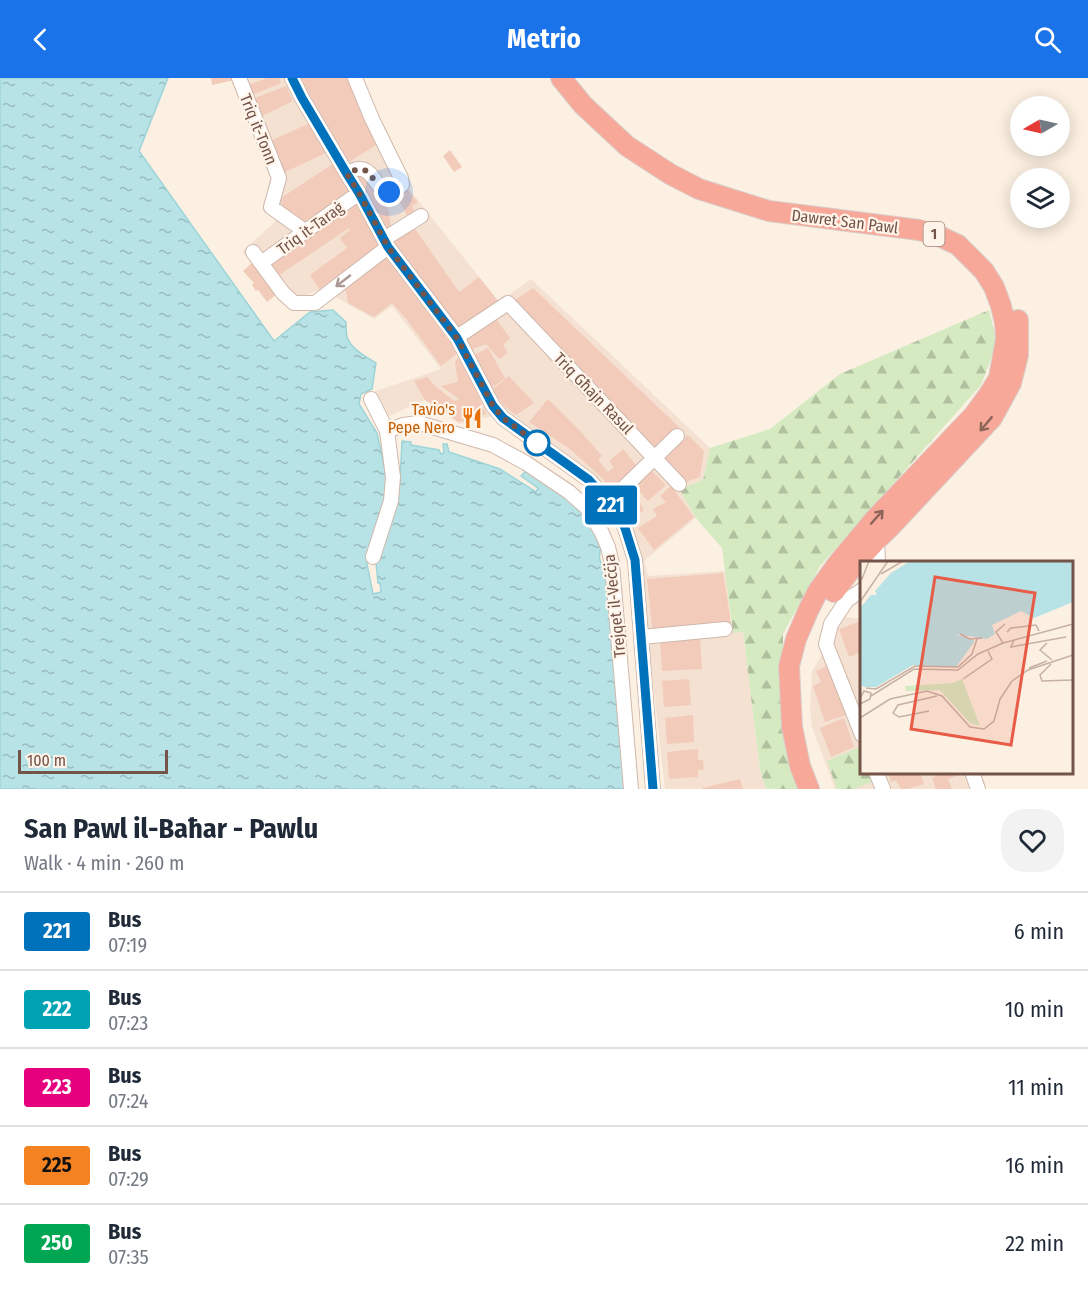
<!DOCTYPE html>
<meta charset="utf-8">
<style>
:root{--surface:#fff;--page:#f2f2f3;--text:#1f2937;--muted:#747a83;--line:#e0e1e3;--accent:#1a73e8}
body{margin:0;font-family:"Fira Sans Condensed",sans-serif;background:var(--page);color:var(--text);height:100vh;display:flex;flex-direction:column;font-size:22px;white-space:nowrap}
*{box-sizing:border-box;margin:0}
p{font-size:20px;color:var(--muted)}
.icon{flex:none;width:33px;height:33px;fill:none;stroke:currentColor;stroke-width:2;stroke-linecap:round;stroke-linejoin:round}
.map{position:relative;height:711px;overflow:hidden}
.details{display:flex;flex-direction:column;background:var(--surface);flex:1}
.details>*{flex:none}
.badge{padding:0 12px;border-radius:4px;font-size:21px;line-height:39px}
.needle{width:39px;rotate:261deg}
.controls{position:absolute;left:1010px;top:18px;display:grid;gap:12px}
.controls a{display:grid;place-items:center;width:60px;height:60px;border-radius:50%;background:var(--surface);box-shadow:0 3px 15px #0003;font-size:30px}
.scale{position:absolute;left:18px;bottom:15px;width:150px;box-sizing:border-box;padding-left:6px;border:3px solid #745449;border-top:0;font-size:16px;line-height:21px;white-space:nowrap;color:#745449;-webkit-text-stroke:4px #fff4e9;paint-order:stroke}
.you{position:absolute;width:30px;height:30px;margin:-15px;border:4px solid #fff;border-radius:50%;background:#1a73e8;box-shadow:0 0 0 9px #1a73e833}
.map>.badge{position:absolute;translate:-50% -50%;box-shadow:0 0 0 3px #fff}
.round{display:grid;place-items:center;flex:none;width:63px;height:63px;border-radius:24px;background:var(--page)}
.overview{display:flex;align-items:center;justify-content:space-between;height:102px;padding:0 24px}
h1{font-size:28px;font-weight:700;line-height:45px}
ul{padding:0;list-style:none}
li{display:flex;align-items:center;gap:18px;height:78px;padding:0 24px;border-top:2px solid var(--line)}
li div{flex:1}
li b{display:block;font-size:22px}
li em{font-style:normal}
li .badge{min-width:66px;font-weight:700;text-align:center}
header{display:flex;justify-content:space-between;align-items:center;height:78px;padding:0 24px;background:var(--accent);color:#fff;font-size:27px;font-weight:700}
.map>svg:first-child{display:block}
</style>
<header><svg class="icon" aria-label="back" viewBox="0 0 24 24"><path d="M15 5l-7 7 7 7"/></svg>Metrio<svg class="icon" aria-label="search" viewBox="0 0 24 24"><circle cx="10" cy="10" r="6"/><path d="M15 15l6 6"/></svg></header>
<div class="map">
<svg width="1088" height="711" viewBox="0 0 1088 711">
<defs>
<pattern id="forest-firs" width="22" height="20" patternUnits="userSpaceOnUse" patternTransform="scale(1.5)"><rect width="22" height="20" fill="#d5eac1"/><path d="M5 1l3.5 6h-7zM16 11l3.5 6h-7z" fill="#b1c09f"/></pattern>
<pattern id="water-ripples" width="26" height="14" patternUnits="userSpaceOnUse" patternTransform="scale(1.5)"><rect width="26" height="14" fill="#b7e3e6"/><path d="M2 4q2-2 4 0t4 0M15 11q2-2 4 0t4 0" fill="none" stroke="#99bbbc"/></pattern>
</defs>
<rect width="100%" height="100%" fill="#fcf0e2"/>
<path fill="#f4e1d1" d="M234,0h117l54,106 94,118 32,-23 179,169 -7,32 -24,9 17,29 -52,43 4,15 78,-5 6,62 11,-1 17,138 6,19h-101l-27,-239 -20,-47 -36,-38 -73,-53 -50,12 -34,-24 -36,16 -19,-23 71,-24 -49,-63 -18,13 -53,-30 -23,9 -56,-46 36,-33 7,-47z
M845,539l16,2 1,153 101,1 6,16h-134l-23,-62 -2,-21 2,-35z"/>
<path fill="url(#forest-firs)" d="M989,232l8,33 -16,42 -161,181 -37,68v96l17,59h-34l-6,-19 -17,-138 -10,1 -11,-85 -26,-30 -17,-29 24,-9 7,-32 60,-19 70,-55z
M860,669l1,5 1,20 7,1 3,9 -18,7h-17l-10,-28z"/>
<path fill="url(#water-ripples)" stroke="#9dd4d7" stroke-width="1.5" d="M0,0h168l-29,73 135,190 36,-29 23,-2 13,12c0,4 0,10 1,15 4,12 19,20 29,26l-4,26 -11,5 -2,10 18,29 12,55 -22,71v5l6,30 8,-2 -1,-9h-2l-2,-21 19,-59 5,-21 2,-41 9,1v3l28,5 2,4 3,-1 -1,-9h4l2,8 51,17 36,23 2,-4 -17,-12 5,-5 17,10 41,30 18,31c-4,17 -5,19 8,31l15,216h-625z"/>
<path fill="#f2cbba" d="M211,0h23v2l-22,5z
M267,0h12l2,5 -29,12 -4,-10z
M298,0h50l10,22 18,45 -27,17z
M286,8l7,15 -33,16 -7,-18z
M308,46l18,29 -41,19 -11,-19 -4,-12z
M450,72l12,17 -8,5 -11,-16z
M334,85l16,28 -45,32 -13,-8 -14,-15z
M363,94l24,29 4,26 -6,3 -29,-55z
M408,112l10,12 -6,4 3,7 -7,4 -11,-20z
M356,122l26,47 -63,42 -9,-14 37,-27 -7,-10 10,-8 -1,-2 -71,48 -9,-14z
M413,148l46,66 20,-15 20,25 -40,29 -66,-90z
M384,179h7l69,94 -19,15 -34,-46 -15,-17 -18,14 -26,-14 -3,-18z
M253,184l24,32 -10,8 -9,-12 -2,1 -4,-6 2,-2 -11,-12z
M533,210l147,140 -25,22 -140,-150z
M495,240l15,20 -7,7 5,8 -9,6 -13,-15 -14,5 -5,-10z
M488,270l17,30 -14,10 -9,-14 -8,-19z
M462,276l24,60 -27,8 -34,-22 -11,-19 13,-4 8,9 19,15 5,-2 -18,-13 17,-4 -3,-20 4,-6z
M509,298l25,27 -18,12 -14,-11 -10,-15z
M548,321l34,34 20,23 -4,4 10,12 6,-5 -5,-6 14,-12 14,17 -13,13 -13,10 -10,-12 -31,-28 -41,-27z
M688,357l16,16 -4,26 -17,6 -21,-23z
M651,392l15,15 -18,16 -14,-15z
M671,408l23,31 -40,33 -16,-22 19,-12 -4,-7 13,-7 -6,-6z
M625,415l5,7 6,-4 8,14 -10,7 -15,-19z
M723,495l8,50 -79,5 -5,-49z
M861,543v31l-12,5 -10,-28z
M700,560l2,31 -40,2 -2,-29z
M827,588l19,49 -21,7 -12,-36 8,-4 -5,-11z
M689,601l2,26 -27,2 -2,-26z
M693,637l1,27 -27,2 -2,-26z
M844,640l10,29 -23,10 -11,-29z
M698,671v11h5l1,10h-6v7l-29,2 -2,-27z
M888,694h32l4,12 -17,5h-6l-5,-9 -5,2z
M944,694h13l1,3 -10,4 4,10h-16l-4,-11z
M740,701l3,10h-41v-1z"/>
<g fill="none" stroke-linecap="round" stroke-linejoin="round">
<defs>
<path id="minor" d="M239,0l40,100 -8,29 35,25
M292,0l10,20 45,76 12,19 29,54 69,90 36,69 10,12 86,62 20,22 8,10 8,16 10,32 18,229
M347,96c4,-2 8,-6 13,-5 18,0 17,37 42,16l-1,-7 -29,-59 -17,-41
M384,161l37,-23
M253,174l30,41 11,10h21l73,-56
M261,185l98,-70
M457,259l51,-34 171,181
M371,321l16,32 6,46 -2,24 -18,56
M387,353l16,-6 16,-2 74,22 33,18 43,29 18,16 14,23 7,16 4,17 19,225
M609,424l68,-66
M873,462l4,-1 1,23
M862,512l-15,10 -16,24 -5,20 36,91
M642,559l83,-8
M876,694l7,17
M972,694l6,17"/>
<path id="highway" d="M561,0l22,27 44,41 43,28 29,15 70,22 150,19 18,5 21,10 26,26 10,16 7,19 4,17 1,16 -7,39 -9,15 -16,22 -99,104 -36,43 -21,29 -10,20 -12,28 -7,27 3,61 8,39 9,23
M834,514c17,-24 36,-47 58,-67l100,-107 19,-35 7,-28v-35"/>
</defs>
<use href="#minor" stroke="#cfb8ac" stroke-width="16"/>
<use href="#highway" stroke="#d8cfcc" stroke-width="22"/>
<use href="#minor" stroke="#fff" stroke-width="14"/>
<use href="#highway" stroke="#f7a899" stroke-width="20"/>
</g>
<defs><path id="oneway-shaft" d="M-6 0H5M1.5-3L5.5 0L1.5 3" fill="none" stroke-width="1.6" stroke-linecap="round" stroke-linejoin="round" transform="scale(1.5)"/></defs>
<use stroke="#ac9892" href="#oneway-shaft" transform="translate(343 203) rotate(142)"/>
<g stroke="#8e6559">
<use href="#oneway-shaft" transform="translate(986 346) rotate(130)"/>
<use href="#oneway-shaft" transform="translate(877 439) rotate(-48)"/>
</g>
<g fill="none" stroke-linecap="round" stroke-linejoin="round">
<defs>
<path id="line" d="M292,0l10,20 45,76 12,19 29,54 69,91 36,68 10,12 86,62 20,22 8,10 8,16 10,32 18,229"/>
</defs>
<use href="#line" stroke="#fff" stroke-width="14"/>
<use href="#line" stroke="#0072bc" stroke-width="9"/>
<path stroke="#745449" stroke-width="6" stroke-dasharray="0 10.8" d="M389,114c-21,-8 -16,-33 -42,-18l12,19 29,54 69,91 36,68 10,12 34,25"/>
</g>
<defs>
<symbol id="restaurant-bare" viewBox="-9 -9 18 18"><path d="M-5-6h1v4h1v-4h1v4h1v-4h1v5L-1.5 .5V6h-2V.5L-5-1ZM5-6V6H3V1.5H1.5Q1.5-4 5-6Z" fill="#e8710a" stroke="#fff4e9" stroke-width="2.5" paint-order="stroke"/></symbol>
</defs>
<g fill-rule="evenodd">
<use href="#restaurant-bare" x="457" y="325" width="30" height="30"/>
</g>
<circle fill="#fff" stroke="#0072bc" stroke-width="3" cx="537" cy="365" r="12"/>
<g text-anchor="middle" stroke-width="4.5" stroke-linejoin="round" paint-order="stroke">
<rect fill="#fff4e9" stroke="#9e8479" stroke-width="1.5" x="923.5" y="144" width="21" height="24" rx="4.5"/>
<g font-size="15" font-weight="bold" fill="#745449">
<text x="934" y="161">1</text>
</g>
<g font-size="16" fill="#745449" stroke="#fff4e9">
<text transform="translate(259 51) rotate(68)" y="6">Triq it-Tonn</text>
<text transform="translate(845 143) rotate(7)" y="6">Dawret San Pawl</text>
<text transform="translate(310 150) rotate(-36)" y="6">Triq it-Taraġ</text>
<text transform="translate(594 315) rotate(46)" y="6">Triq Għajn Rasul</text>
<text transform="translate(614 528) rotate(-96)" y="6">Trejqet il-Veċċja</text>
</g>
<g font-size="16" fill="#c56008" stroke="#fff4e9" text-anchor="end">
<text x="455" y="337">Tavio's<tspan x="455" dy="18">Pepe Nero</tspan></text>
</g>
</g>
<g transform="translate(860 483)">
<rect width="213" height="213" fill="#fcf0e2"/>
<path d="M102,118l18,47 -10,-3 -30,-33 -34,1 -1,-5 48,-3z" fill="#d5eac1"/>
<path d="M50,0h163v41l-39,16 -13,-7 -29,14 3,9 -8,5 -32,-5 20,7 -19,26 -43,-2 -37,22h-12l-4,-3v-76l11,-13h6l-2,-4 16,-18z" fill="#b7e3e6"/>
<path fill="none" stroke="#c6b2a5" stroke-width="1.5" d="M21,13l22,-13M0,15l2,3 7,-18M0,41l28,-41M147,71l4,-4 25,-3 3,6M100,73l10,5 12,-1M154,79l-3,7 55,-10M143,82l-7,-11 9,-8M187,82l-7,7 12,10M191,103l-11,11 2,6 31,-1M169,107l18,-7M103,118l29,-20 -4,-8M6,127l10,1 39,-23 43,1 14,-13 5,-15M11,135l43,-27 44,1 20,-16 25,-11 70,-19M0,138l4,-8 7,2 -1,6 -10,5M69,150l-30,6 -6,-4 5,-8 39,-9M0,157l30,-19 37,-8 15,5 28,31 14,2 10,-8 6,-22 12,-18 16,-11 45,-15"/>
<path fill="#e75b47" fill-opacity="0.15" stroke="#e75b47" stroke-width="3" d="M75,16l100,16 -24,152 -100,-16z"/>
<rect width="213" height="213" fill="none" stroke="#745449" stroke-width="3"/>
</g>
</svg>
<div class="controls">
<a><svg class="needle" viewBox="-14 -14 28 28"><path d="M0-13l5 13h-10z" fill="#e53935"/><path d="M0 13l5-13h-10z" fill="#747a83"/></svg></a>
<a><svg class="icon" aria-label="layers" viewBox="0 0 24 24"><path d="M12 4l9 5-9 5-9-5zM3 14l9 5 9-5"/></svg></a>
</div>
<div class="scale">100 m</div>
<div class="you" style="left:389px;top:114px"></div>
<b class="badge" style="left:611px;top:427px;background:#0072bc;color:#fff">221</b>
</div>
<section class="details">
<div class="overview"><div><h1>San Pawl il-Baħar - Pawlu</h1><p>Walk · 4 min · 260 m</p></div><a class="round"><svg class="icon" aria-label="heart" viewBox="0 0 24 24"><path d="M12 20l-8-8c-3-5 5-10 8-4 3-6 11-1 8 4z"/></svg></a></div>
<ul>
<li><span class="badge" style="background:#0072bc;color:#fff">221</span><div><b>Bus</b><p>07:19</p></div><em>6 min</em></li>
<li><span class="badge" style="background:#00a3b4;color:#fff">222</span><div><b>Bus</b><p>07:23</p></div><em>10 min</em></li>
<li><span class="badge" style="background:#e6007e;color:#fff">223</span><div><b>Bus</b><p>07:24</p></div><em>11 min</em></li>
<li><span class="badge" style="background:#f58220;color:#111">225</span><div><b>Bus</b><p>07:29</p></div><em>16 min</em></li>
<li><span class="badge" style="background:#00a651;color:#fff">250</span><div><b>Bus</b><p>07:35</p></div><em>22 min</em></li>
</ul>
</section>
